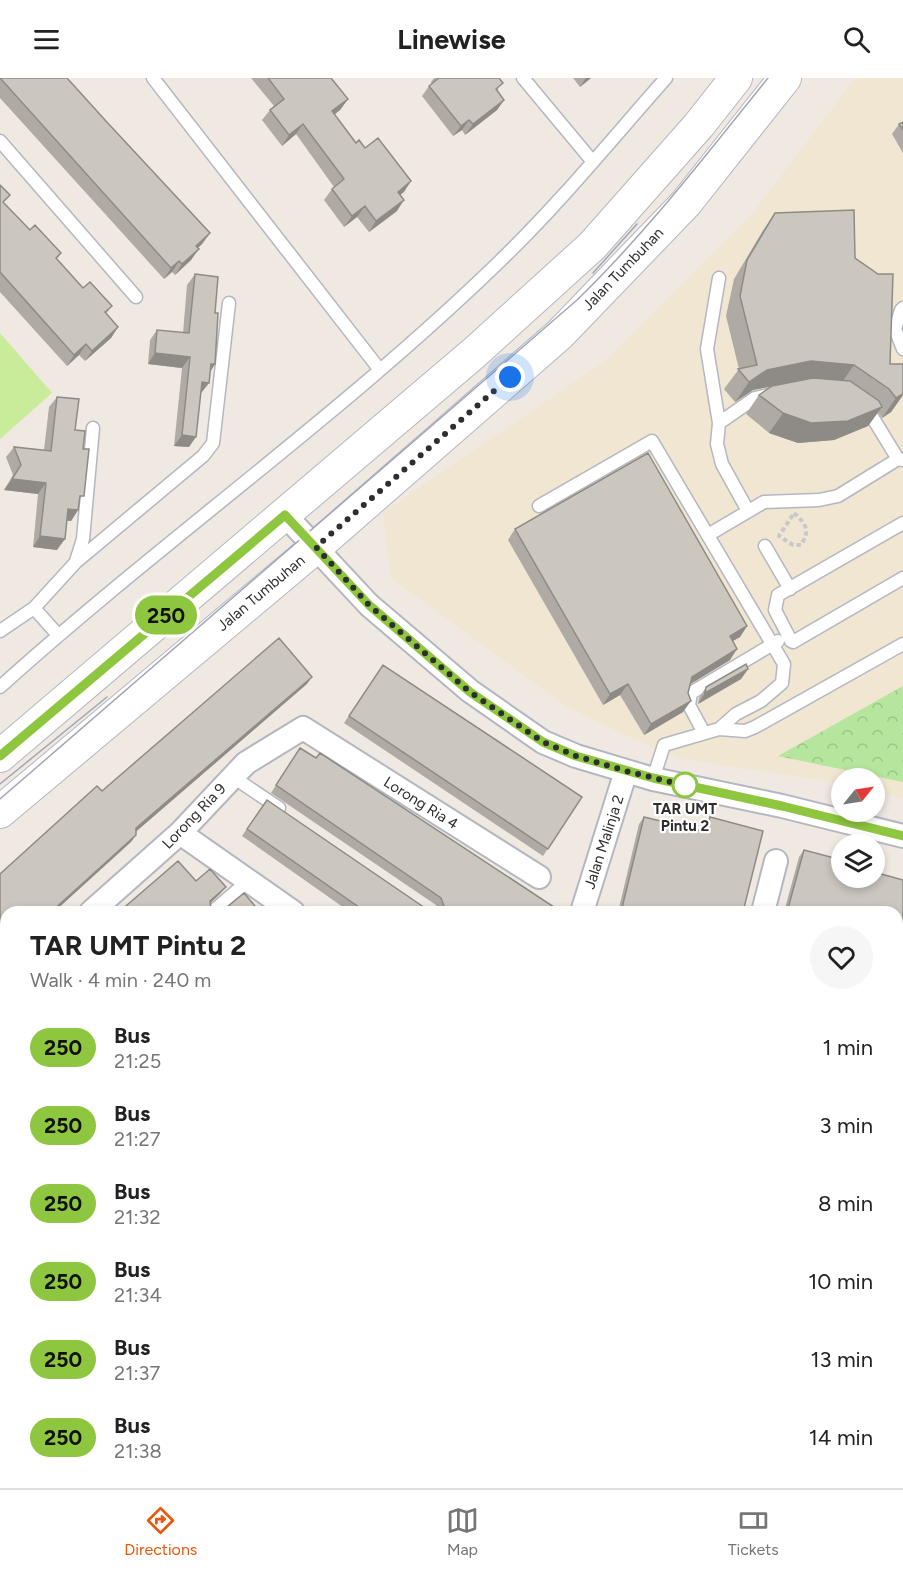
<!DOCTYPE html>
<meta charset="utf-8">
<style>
:root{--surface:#fff;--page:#f6f6f6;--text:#222;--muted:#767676;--line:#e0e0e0;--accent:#ea580c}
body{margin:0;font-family:Figtree,sans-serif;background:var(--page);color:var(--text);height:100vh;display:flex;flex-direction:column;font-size:22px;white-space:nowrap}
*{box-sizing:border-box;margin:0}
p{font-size:20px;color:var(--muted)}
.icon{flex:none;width:33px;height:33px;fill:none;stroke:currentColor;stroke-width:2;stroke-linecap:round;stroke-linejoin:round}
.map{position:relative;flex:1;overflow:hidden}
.sheet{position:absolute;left:0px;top:828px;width:903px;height:582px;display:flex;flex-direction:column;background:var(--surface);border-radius:18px 18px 0 0;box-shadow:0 3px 9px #0003}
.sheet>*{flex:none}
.badge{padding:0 12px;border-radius:20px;font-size:21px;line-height:39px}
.needle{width:39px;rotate:60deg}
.buttons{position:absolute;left:831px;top:690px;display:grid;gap:12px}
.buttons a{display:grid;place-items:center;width:54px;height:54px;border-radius:50%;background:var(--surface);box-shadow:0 3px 9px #0003;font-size:30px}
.you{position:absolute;width:30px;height:30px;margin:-15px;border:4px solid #fff;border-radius:50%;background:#1a73e8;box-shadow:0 0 0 9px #1a73e833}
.map>.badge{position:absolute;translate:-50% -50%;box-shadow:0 0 0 3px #fff}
.round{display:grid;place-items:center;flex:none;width:63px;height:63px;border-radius:32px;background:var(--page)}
.headline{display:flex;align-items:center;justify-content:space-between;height:102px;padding:0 30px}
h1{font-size:28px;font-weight:700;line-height:45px}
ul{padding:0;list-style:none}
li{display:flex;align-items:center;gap:18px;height:78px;padding:0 30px}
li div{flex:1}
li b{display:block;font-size:22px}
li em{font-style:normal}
li .badge{min-width:66px;font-weight:700;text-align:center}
header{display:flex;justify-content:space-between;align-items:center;height:78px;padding:0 30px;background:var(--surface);font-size:27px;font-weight:700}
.dock{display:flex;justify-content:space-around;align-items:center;height:84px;border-top:2px solid var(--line);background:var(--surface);font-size:16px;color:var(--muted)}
.dock a{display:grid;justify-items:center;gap:3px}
.dock .selected{color:var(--accent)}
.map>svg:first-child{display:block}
</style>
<header><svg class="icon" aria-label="menu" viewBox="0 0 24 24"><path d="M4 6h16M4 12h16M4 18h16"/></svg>Linewise<svg class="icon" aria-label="search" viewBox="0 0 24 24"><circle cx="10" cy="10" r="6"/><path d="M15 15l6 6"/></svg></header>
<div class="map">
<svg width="903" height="1410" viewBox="0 0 903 1410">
<defs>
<pattern id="park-crowns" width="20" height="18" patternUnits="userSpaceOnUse" patternTransform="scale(1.5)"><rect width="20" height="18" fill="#b6e59e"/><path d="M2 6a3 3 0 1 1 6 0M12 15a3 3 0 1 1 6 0" fill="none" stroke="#9dc588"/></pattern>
</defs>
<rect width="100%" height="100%" fill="#efe9e1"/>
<path fill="#f0e6d1" d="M855,0h48v721l-28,-8 -1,-13h-32l-1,5 -159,-24 -57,-24 -59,-29 -175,-128 -8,-66 221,-150 149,-149z"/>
<path fill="url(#park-crowns)" d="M903,608v96l-125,-26z"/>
<path fill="#c9ec9a" d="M0,255l52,60 -52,46z"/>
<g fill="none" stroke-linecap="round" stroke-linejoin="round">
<defs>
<path id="service" d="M153,0l227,292
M523,0l70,84
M0,63l136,156
M719,200l-12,71 12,74 -2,21 5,20 26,47
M903,230l-2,2 -6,19 8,20
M862,331l9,6 27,44
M719,345l36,-25 18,-4
M539,428l113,-65 132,223 -2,19 -21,18 -25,13 -17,15 -55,16 -11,34
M903,445l-125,72 -3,15 16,31 2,1 110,-64
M708,457l56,-33 55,-2 19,-4 60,-37 5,1
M765,468l25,43
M76,483l7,-22 10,-111
M34,530l24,27
M0,553l34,-23 42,-46 127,-106 10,-13 16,-140
M0,609c163,-147 344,-274 501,-427 59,-57 111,-121 165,-182
M719,651l26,2 10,-4 148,-83
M704,655l-15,-28 2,-12 87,-52
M233,699l46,31
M212,834l36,-31
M900,995l2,161
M0,1176l6,-2
M591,1404v6
M53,1410v-6"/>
<path id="minor" d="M285,437l84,90 101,86 73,51 33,14 77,23 129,27 121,30
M180,755l113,79
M91,834l89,-79 66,-70 57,-35 236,149
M582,834l44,-141
M763,834l13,-51
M897,941l6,-22
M0,960l6,6
M897,995h6
M897,1156h6
M897,1327h6
M771,1404v6
M144,1410v-6
M537,1410v-6"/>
<path id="secondary" d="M0,678l474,-403 118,-107 107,-121 37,-47
M0,734l316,-265 244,-213 126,-131 99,-125"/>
</defs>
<use href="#service" stroke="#b4b7c1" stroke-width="15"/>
<use href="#minor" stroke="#b4b7c1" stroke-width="26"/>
<use href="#secondary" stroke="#b4b7c1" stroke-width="34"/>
<path stroke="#c9c9c9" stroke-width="4" stroke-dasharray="4.5 3" stroke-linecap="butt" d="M794,435c13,12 16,17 7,32h-8l-14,-9z
M790,1408h25"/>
<use href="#service" stroke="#fff" stroke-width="12"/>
<use href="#minor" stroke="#fff" stroke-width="22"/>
<use href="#secondary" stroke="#fff" stroke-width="32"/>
<path stroke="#a3a6b8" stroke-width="1.5" d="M593,195l44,-49
M0,706l107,-87
M0,721l577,-499c71,-69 129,-145 191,-222"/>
</g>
<path fill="#afaba4" d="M0,0l105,42 105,113 -8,11 -4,4 -7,12 -16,15 -3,-3 -8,7 -164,-181z
M251,0h80l17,21 -8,11 -6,5 22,28 9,5 39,44 -4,3 -3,16 -28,21 -12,-15 -13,10 -20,-27 8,-11 2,-2 -38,-53 -14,12 -20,-26 8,-10 4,-4z
M434,0h65l-1,13 6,9 -7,10 -32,25 -3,-5 -9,6 -31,-40 7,-10 3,-2 -1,-2z
M573,0h18l-11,9z
M903,44v31l-11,-19 7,-10z
M0,107l4,18 26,27 31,23 -4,6 26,29 29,18 -6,8 12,13 -7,11 -26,23 -6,-6 -12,11 -67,-74z
M775,135l80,45 35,106 13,31 -12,17 -9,6 -4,-6 -10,14 -34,14 -36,3 -29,-10 -23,-19 13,-19 38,-14 -44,9 -18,12 -11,-13 15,-20 -13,-53 8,-37 28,-47z
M195,196l20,39v51l-5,8 -1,11 -8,10 -12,54 -15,-1 8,-78 -34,-4 2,-24 7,-10 26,3 4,-48z
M57,319l18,33 8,19 -5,61 -7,11 -5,-1 -9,30 -24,-3 5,-53 -34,-4 9,-15 -7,-18 8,-10 30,3 5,-43z
M515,451l232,97 -7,11 -7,4 -3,19 -40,24 -7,28 -39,23 -24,-40 -17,10 -95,-165z
M383,587l199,132 -39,59 -199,-133z
M748,591l-7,10 -43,25 1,-6 7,-11z
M300,670l257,161 -118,3 -3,-7 -165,-112z
M267,722l164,112h5h-86l-108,-76z
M644,739l59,14 2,-7 5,-7 33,95h-125l21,-88z
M804,772l93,62h-113l15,-55z
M0,1002l6,5v75l-4,-4 -2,1z
M0,1084l6,6v75l-6,-5z
M6,1188v216l-6,6v-147l3,-71z
M61,1404h54l-54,6z
M188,1404h305v6h-305z
M605,1404h83l7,5 2,-1v-4h57v6h-148z
M810,1404h87l6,6h-93z"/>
<path fill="#8e8b86" d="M586,0h5l-11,9z
M348,21l-8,11 -16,12 8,-11z
M504,22l-7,10 -32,25 8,-11z
M469,42l-7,10 -9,6 8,-10z
M303,46l-7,10 -14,12 7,-11z
M411,103l-7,11 -14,10 8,-10z
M404,122l-7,11 -28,21 7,-11z
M365,128l-8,11 -13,10 8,-11z
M210,155l-8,11 -14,13 8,-11z
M199,171l-8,11 -16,15 7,-11z
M179,183l-7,11 -8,7 7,-11z
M118,249l-7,11 -26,23 7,-10z
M86,266l-7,11 -12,11 7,-11z
M155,275l35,4 -8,11 -34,-4z
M811,283l43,4 -14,20 -43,-4 -44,9 -18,12 14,-20 18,-12z
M211,286h4l-7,11z
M202,304l7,1 -8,10 -7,-1z
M903,316v1l-12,17 -9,6 14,-20z
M882,329l-14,19 -34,14 -36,3 -29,-10 14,-20z
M182,357l14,2 -7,10 -15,-1z
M12,401l34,4 -8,11 -34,-4z
M68,431l10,1 -7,11 -11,-1z
M40,458l25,3 -8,11 -24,-3z
M747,548l-7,11 -18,10 8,-11z
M737,571l-7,11 -46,28 8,-11z
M748,591l-7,10 -43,25 7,-11z
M312,599l-5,7 -176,152 5,-8z
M628,606l-8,11 -17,10 7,-11z
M691,623l-8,11 -39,23 7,-11z
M136,757l-5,7 -77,70h-3z
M226,809l-6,7 -16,15 6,-8z
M6,875v3l-6,5v-3z
M6,1071l-4,7 -2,1v-6z
M897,1293h6v7h-6z"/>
<path fill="#cbc7bf" stroke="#8e8b86" stroke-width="1.5" d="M0,0h67l38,42 105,113 -14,13 3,3 -17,15 -3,-3 -8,7z
M268,0h63l17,21 -16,12 24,32 3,-3 6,8 13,-10 33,43 -13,11 6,8 -28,21 -11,-15 -13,10 -20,-27 12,-10 -41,-55 -14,11 -19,-25 14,-11z
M439,0h60l4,5 -7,6 8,11 -31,24 -4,-4 -8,6 -32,-40z
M903,44v8l-4,-6z
M0,107l10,10 -7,7 27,28 5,-5 26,28 -5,5 27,30 7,-6 22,24 -7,6 13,15 -26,24 -6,-7 -12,11 -74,-83z
M854,132l1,48 23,16h15l-3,90h13v30l-7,4 -7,-9 -35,-24 -43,-4 -44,9 -18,12 -11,-13 19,-4 -17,-69 7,-36 28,-47z
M195,196l23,3 -3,36h3l-3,51h-4l-2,19 -7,-1 -6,55 -14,-2 8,-78 -35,-4 2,-23 32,3z
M813,300l37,3 29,20 3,6 -34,14 -37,2 -28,-10 -24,-18 13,-9z
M57,319l22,2 -4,31 10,1 -2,18h6l-5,47h-4l-2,14 -10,-1 -3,30 -25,-3 6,-53 -34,-4 9,-14 -7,-18 37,4z
M648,375l99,173 -17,10 7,13 -45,28 -4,16 3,8 -40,23 -23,-40 -18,10 -95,-165z
M279,560l33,39 -176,151v7l-85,77h-45v41l-6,5v-84l97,-88 5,5z
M746,586l2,5 -43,24 1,-6z
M383,587l199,132 -34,52 -199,-133z
M300,670l16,10 4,-5 237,156 -2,3h-116l5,-6 -3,-8 -165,-113z
M267,722l164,112h5h-70l-119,-83z
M644,739l62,15 4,-15 53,14 -20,81h-122z
M804,772l38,10v18h32v-6l29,8v63l-6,22v-53h-110z
M178,783l18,20 14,-12 16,18 -16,14 1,9 5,2h-97z
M244,815l16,19h-40l2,-1z
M0,1002l6,5v64l-6,2z
M897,1019l2,115h-2z
M0,1084l6,6v64l-6,-5z
M897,1186h6v107h-6z
M6,1235v169h45v2l5,4h-56v-40z
M897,1340h6v70h-88v-6h82z
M66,1404h49v6h-54h2z
M194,1404h299v6h-299z
M612,1404h76l7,5 5,-2 2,-3h52v6h-142z"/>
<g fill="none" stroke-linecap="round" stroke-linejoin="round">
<defs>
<path id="line" d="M0,678l285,-241 84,90 101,87 73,50 33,14 77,22 129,28 121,30"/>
</defs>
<use href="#line" stroke="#fff" stroke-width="14"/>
<use href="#line" stroke="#8ec63f" stroke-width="9"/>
<path stroke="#2e2e2e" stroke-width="6" stroke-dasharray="0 10.8" d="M510,299l-194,170 53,58 101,87 73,50 33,14 50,15 65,16 -6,-2"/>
</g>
<circle fill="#fff" stroke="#8ec63f" stroke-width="3" cx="685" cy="707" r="12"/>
<g text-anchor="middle" stroke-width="4.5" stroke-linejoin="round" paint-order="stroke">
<g font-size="15" fill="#2e2e2e" stroke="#fff">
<text transform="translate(623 191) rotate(-46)" y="5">Jalan Tumbuhan</text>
<text transform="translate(261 515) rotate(-40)" y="5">Jalan Tumbuhan</text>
<text transform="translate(421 725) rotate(32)" y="5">Lorong Ria 4</text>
<text transform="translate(194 738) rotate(-46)" y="5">Lorong Ria 9</text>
<text transform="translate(604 764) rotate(-72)" y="5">Jalan Malinja 2</text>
</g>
<g font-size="15" font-weight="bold" fill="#2e2e2e" stroke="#fff">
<text x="685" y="736">TAR UMT<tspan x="685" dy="17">Pintu 2</tspan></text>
</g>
</g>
</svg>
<div class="buttons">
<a><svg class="needle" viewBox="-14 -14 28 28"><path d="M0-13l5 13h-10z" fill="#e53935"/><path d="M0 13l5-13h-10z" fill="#767676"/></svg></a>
<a><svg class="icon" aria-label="layers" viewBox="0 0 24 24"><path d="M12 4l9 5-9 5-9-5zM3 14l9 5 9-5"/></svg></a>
</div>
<div class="you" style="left:510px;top:299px"></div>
<b class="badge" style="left:166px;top:537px;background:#8ec63f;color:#111">250</b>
<section class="sheet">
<div class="headline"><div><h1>TAR UMT Pintu 2</h1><p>Walk · 4 min · 240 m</p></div><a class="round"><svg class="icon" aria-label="heart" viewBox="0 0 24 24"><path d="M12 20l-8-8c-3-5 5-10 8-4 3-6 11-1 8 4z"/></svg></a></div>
<ul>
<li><span class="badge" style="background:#8ec63f;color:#111">250</span><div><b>Bus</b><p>21:25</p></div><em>1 min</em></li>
<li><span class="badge" style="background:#8ec63f;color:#111">250</span><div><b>Bus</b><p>21:27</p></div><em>3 min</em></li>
<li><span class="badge" style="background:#8ec63f;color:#111">250</span><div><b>Bus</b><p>21:32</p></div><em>8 min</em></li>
<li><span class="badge" style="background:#8ec63f;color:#111">250</span><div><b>Bus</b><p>21:34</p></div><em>10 min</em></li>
<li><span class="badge" style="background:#8ec63f;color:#111">250</span><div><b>Bus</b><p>21:37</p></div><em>13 min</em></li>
<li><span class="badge" style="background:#8ec63f;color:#111">250</span><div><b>Bus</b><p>21:38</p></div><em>14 min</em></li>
</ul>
</section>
</div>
<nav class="dock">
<a class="selected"><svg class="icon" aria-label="directions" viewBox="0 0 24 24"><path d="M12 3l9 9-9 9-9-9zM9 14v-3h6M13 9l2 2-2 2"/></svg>Directions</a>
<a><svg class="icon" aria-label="map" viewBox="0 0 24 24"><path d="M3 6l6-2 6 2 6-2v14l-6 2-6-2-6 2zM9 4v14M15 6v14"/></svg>Map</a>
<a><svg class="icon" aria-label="tickets" viewBox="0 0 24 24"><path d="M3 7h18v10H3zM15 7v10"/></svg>Tickets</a>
</nav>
